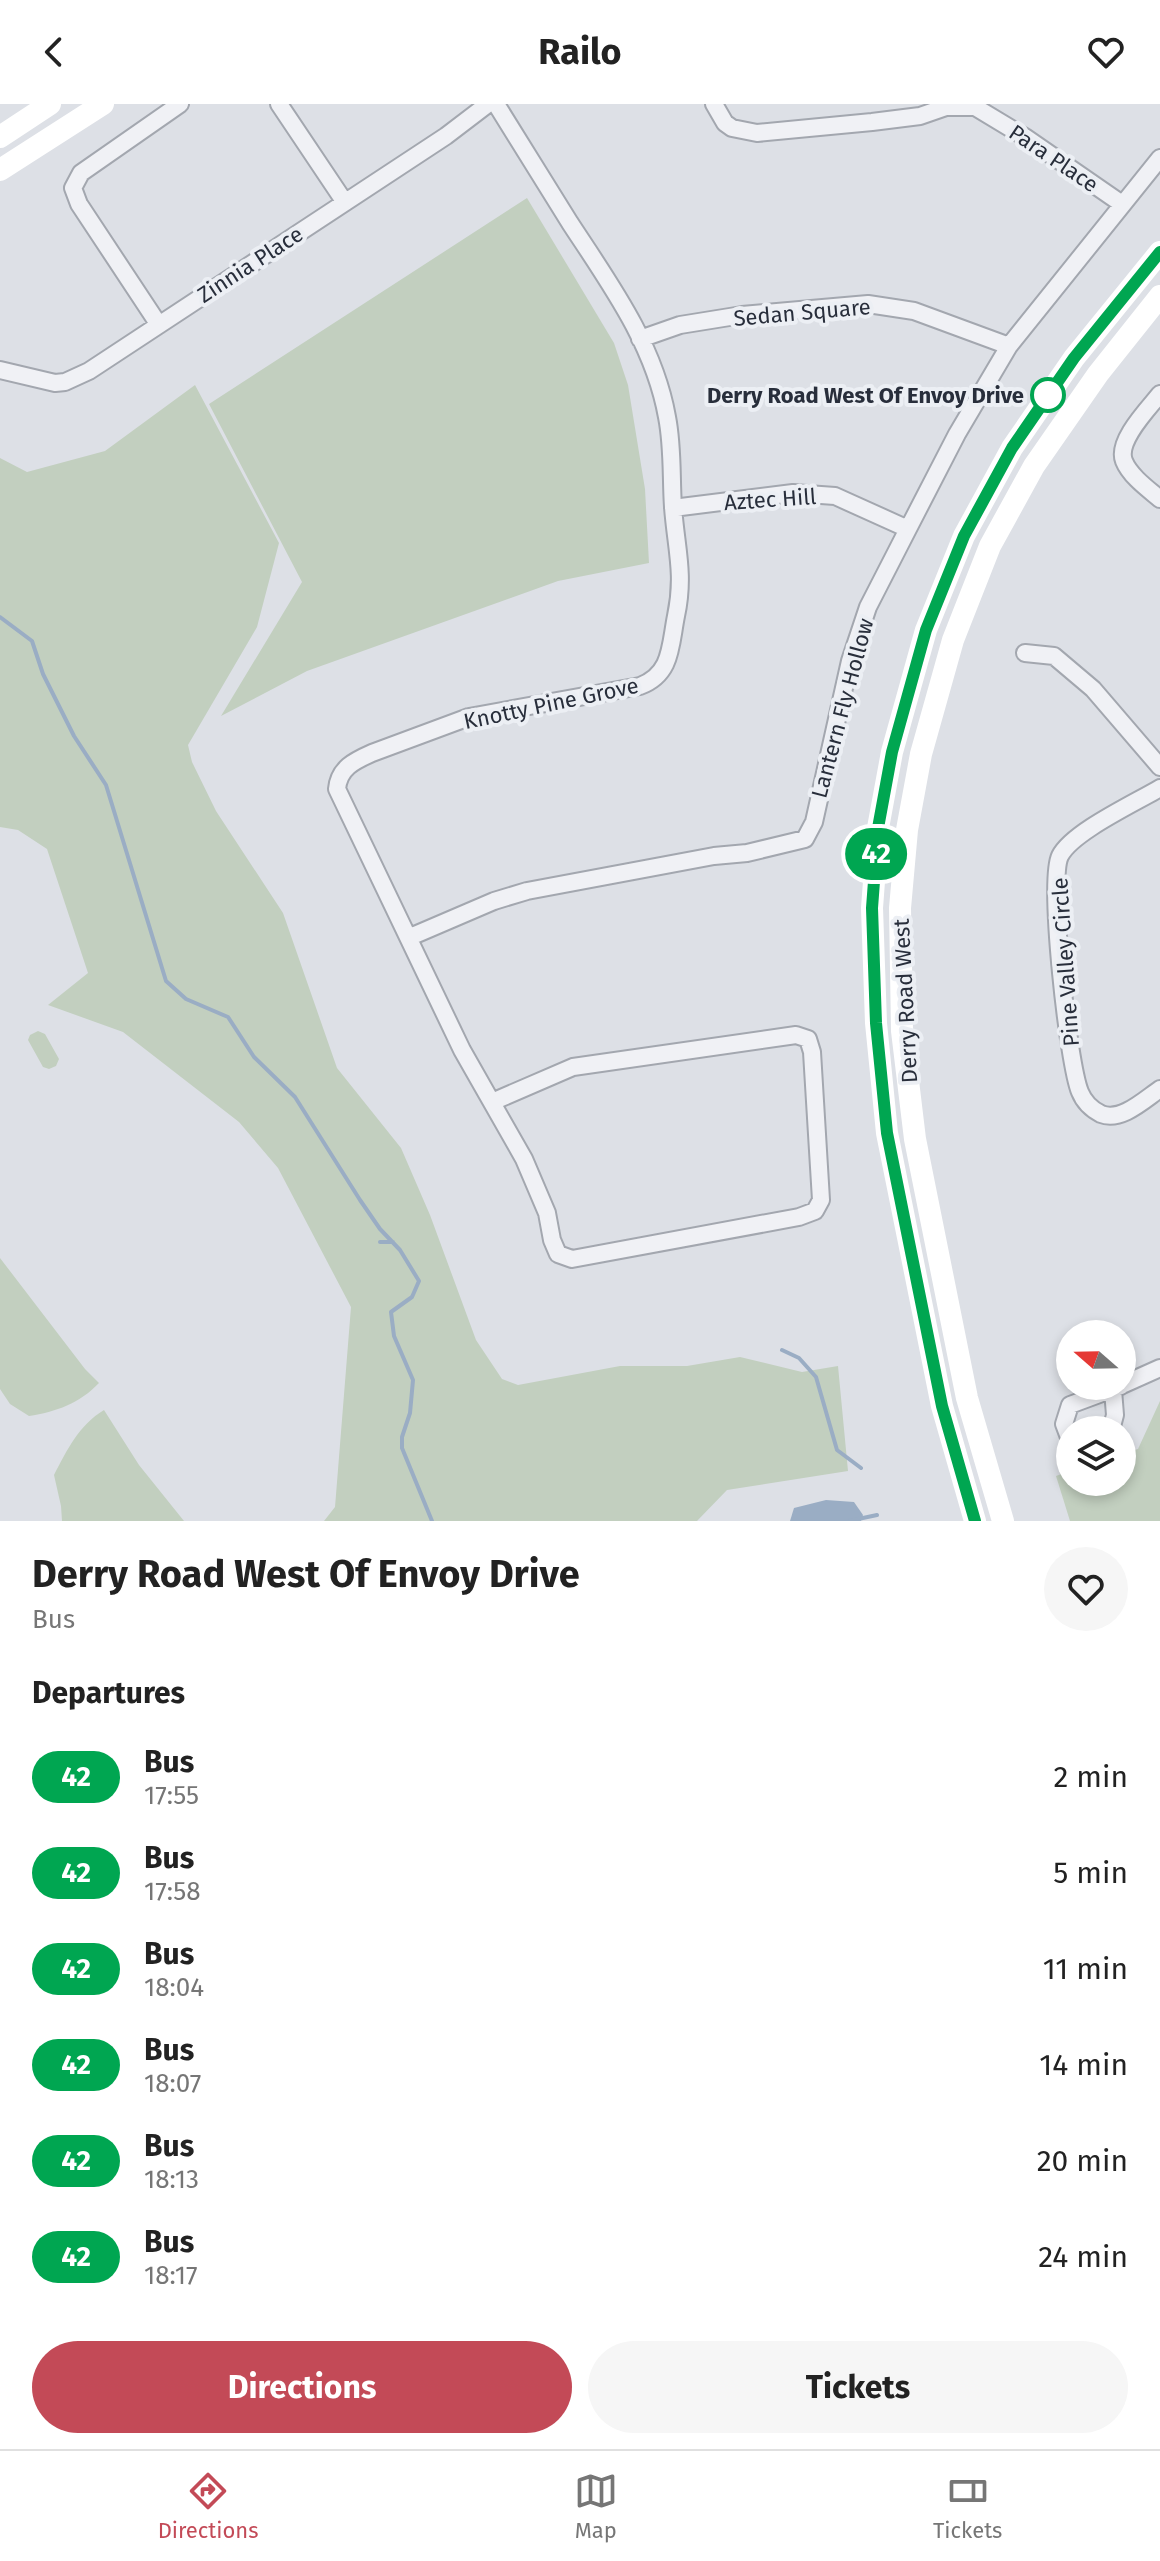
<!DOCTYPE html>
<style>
:root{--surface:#fff;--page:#f6f6f6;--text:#222;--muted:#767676;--line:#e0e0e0;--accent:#c34a57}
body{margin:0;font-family:"Fira Sans",sans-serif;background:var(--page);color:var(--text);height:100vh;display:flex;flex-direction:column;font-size:30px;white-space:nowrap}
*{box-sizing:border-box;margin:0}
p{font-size:26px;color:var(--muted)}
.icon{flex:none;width:44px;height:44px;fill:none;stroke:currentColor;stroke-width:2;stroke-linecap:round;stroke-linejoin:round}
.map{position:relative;height:1417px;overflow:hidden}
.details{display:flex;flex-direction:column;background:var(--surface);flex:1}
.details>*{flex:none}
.badge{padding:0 16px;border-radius:26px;font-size:28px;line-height:52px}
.needle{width:52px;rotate:290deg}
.tools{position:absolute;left:1056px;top:1216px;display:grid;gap:16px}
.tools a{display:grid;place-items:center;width:80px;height:80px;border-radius:50%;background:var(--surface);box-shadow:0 4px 12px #0003;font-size:40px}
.map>.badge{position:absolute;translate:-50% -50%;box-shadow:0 0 0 4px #fff}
h2{padding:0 32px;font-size:30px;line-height:72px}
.round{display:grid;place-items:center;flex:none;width:84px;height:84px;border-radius:42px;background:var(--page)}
.summary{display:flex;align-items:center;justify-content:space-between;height:136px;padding:0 32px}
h1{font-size:38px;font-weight:700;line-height:60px}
.primary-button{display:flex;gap:16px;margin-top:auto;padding:16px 32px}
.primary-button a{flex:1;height:92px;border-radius:48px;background:var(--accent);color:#fff;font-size:32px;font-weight:700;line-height:92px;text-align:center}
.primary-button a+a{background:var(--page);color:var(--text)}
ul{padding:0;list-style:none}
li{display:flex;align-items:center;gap:24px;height:96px;padding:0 32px}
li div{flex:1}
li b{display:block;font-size:30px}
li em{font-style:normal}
li .badge{min-width:88px;font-weight:700;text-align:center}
header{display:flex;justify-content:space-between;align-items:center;height:104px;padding:0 32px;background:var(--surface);font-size:36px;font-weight:700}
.tab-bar{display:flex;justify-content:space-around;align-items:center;height:112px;border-top:2px solid var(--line);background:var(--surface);font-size:22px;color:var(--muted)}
.tab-bar a{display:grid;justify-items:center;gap:4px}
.tab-bar .selected{color:var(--accent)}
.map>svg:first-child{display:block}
</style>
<header><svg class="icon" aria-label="back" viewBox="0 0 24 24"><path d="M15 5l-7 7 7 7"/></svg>Railo<svg class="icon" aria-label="heart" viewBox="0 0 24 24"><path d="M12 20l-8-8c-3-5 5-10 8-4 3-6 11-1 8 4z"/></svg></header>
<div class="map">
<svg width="1160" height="1417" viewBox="0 0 1160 1417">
<rect width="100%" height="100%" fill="#dde0e6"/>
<path fill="#c2cfbf" d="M527,94l87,145 14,42 17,104 4,74 -91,18 -251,90 -86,45 81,-134 -93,-178z
M195,281l84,158 -22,84 -69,118 4,17 24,49 67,102 54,155 64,80 29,67 46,125 26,39 16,6 102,-19h67l53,-9 62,15 36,-6 10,105 -121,19 -30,31h-373l11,-14 16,-200 -73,-139 -39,-46 -116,-90 -75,-27 40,-32 -41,-124 -29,-19 -18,-3v-369l27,14 78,-21z
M38,927l7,3 14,25 -3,7 -7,3 -6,-2 -15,-27 2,-5z
M0,1154l85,111 14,14c-19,20 -43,29 -70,33l-19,-12 -10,-15z
M1160,1297v120h-90l-14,-45 14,-5v11h52v-28l16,-5z
M104,1306l35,55 45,56h-122l-1,-15 -7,-31c13,-25 25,-50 50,-65z"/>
<path fill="#9aadc4" d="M826,1396l28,2 9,13 -2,6h-71l4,-13z"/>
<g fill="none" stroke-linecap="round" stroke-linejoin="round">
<path stroke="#9aadc4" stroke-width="4" d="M0,513l32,24 11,33 31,62 32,49 60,196 20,18 42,18 26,40 41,40 65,103 20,29 20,21 19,31 -7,16 -21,15 3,24 19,44 -3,33 -8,24v11l30,73
M380,1138h13
M782,1246l17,8 17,19 21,73 24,18
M849,1417l28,-6"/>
<defs>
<path id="street" d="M279,0l65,97
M714,0l11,19 7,5 25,5 115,-11 48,-6 26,-9h29l50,30 97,67
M159,221l-80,-121 -6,-16 8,-15 99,-69
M640,235l40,-14 62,-10 126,-11 46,7 95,35
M0,266l55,13 10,-1 24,-11 357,-235 42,-32
M1160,290c-11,14 -44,47 -36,67 6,15 24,28 36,38
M673,404l120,-15 42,3 73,33
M1025,549l29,3 39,33 67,78
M1160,684c-25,15 -88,44 -100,68 -12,25 8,207 20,236 4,10 11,17 21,22 20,8 43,-14 59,-25
M410,833l84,-36 33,-10 187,-35 33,-3 58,-14 9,-17 36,-161 18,-54 40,-78 49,-95 52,-88 151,-188
M492,998l81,-35 223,-32 12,4 4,13 9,148 -6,11 -16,6 -227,42 -14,-5 -6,-14 -5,-27 -23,-54 -62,-109 -125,-261c2,-21 17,-28 35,-36l97,-36 171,-31c32,-12 30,-40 36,-70 9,-42 0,-68 -3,-109 -2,-30 0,-60 -6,-90 -13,-73 -57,-133 -97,-194 -25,-40 -49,-79 -74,-119
M1122,1281l38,-17
M1111,1326l4,-15 -2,-25
M1070,1336l-6,-16 6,-19 51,-19"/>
</defs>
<use href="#street" stroke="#a3a7af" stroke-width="20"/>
<use href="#street" stroke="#f0f1f5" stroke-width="16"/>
<path stroke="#fff" stroke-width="22" d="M0,33l50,-33
M0,66l103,-66
M975,1417l-33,-115 -55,-273 -11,-110 -4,-115 6,-80 14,-76 34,-122 38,-94 48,-88 62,-90 86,-106
M1003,1417l-36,-123 -52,-259 -13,-108 -2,-123 7,-78 14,-76 32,-114 37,-94 44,-80 64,-92 62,-78"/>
</g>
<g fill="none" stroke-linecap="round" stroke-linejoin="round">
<defs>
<path id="line" d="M975,1417l-33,-115 -55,-273 -11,-110 -4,-115 6,-80 14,-76 34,-122 38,-94 48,-88 62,-90 86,-106"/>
</defs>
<use href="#line" stroke="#fff" stroke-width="18"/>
<use href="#line" stroke="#00a651" stroke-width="12"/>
</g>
<circle fill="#fff" stroke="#00a651" stroke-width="4" cx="1048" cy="291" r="16"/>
<g text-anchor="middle" stroke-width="8" stroke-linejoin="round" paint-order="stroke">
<g font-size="22" fill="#282e3b" stroke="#eceff4">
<text transform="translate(1054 54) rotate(34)" y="8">Para Place</text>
<text transform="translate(250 160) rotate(-33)" y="8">Zinnia Place</text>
<text transform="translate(802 208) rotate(-5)" y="8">Sedan Square</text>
<text transform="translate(770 395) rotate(-4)" y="8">Aztec Hill</text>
<text transform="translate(551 599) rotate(-12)" y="8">Knotty Pine Grove</text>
<text transform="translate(842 604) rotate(-75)" y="8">Lantern Fly Hollow</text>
<text transform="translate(1065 858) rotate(-94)" y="8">Pine Valley Circle</text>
<text transform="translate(905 897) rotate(-93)" y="8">Derry Road West</text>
</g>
<g font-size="22" font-weight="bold" fill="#282e3b" stroke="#eceff4" text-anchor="end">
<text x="1024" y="299">Derry Road West Of Envoy Drive</text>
</g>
</g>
</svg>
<div class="tools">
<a><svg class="needle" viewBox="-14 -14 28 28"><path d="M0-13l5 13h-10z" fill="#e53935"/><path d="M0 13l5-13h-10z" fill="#767676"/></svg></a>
<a><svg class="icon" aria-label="layers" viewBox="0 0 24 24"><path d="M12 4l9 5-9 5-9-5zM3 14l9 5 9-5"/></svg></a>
</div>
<b class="badge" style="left:876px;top:750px;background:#00a651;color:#fff">42</b>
</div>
<section class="details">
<div class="summary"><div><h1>Derry Road West Of Envoy Drive</h1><p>Bus</p></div><a class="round"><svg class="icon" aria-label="heart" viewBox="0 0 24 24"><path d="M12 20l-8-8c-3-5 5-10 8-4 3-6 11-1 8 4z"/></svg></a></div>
<h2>Departures</h2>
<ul>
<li><span class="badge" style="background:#00a651;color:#fff">42</span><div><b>Bus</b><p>17:55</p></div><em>2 min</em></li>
<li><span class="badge" style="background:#00a651;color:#fff">42</span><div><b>Bus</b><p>17:58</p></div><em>5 min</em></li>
<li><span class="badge" style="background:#00a651;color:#fff">42</span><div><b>Bus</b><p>18:04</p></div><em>11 min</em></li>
<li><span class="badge" style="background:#00a651;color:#fff">42</span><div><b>Bus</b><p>18:07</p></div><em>14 min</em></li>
<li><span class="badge" style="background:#00a651;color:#fff">42</span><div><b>Bus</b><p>18:13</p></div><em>20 min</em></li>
<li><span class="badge" style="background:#00a651;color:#fff">42</span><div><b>Bus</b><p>18:17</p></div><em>24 min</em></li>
</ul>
<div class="primary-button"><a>Directions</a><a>Tickets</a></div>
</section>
<nav class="tab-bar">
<a class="selected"><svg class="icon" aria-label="directions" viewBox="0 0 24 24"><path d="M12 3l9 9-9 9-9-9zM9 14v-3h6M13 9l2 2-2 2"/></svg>Directions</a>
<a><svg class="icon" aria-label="map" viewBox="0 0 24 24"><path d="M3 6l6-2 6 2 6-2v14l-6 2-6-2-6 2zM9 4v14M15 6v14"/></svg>Map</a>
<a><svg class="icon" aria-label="tickets" viewBox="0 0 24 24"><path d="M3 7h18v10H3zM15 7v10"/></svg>Tickets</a>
</nav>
